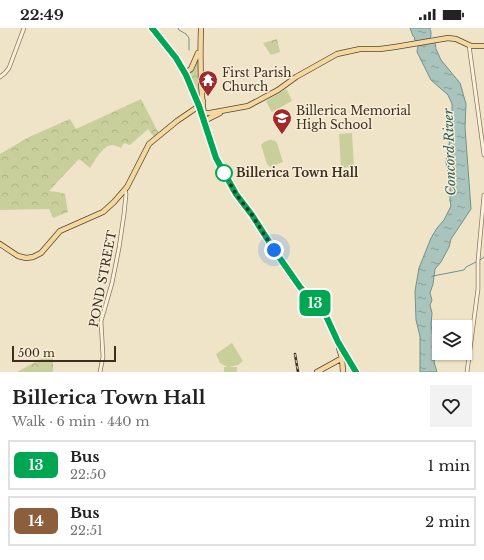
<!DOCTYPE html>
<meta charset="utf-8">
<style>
:root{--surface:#fff;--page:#f2f2f2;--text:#222;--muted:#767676;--line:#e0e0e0}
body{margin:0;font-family:"Libre Baskerville",serif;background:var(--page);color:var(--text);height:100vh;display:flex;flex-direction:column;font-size:15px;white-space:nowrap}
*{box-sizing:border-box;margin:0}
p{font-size:13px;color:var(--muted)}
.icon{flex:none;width:22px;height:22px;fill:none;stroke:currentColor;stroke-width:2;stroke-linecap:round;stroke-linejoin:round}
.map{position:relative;height:344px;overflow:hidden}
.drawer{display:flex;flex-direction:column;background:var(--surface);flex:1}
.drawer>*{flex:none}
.badge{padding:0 8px;border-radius:6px;font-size:14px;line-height:26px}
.fabs{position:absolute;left:432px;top:292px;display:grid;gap:8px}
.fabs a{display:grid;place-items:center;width:40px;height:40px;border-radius:0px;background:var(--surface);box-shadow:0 1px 3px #0004;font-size:20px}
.scale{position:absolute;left:12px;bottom:10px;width:104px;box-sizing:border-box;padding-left:4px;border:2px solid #3d2e20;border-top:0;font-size:11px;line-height:14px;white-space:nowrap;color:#3d2e20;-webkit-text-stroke:3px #f7eed8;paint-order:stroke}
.you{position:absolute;width:20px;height:20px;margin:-10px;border:3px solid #fff;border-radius:50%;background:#1a73e8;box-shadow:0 0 0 6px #1a73e833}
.map>.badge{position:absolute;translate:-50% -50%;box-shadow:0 0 0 2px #fff}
.round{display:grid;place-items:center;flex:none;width:42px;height:42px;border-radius:0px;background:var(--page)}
.overview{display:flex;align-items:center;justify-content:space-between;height:68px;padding:0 12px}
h1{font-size:19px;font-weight:800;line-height:30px}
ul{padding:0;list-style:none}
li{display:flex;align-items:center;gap:12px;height:50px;margin:0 8px 6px;padding:0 4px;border:2px solid var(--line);border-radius:0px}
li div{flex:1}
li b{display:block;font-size:15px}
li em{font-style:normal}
li .badge{min-width:44px;font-weight:700;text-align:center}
.status{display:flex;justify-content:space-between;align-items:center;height:28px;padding:0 20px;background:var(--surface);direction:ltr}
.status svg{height:11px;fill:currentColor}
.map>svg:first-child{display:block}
</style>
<div class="status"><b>22:49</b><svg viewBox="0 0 49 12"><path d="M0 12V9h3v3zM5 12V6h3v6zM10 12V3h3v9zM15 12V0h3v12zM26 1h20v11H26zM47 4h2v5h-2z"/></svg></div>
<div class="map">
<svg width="484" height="344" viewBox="0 0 484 344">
<defs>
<pattern id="forest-crowns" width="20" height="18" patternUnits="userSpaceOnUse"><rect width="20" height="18" fill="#c9cf9b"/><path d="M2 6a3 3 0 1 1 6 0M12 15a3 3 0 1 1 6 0" fill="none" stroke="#aeb285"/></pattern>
<pattern id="water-ripples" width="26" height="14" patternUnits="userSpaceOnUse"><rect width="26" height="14" fill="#a9c4bc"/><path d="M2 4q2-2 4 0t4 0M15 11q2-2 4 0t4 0" fill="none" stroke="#8ba098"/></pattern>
</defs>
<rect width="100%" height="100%" fill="#f0e4c8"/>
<path fill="#c9cf9b" d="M286,61l1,1 5,11 -20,11 -1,-1 -5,-10z
M352,105l2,34 -13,1 -2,-34z
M272,111l-1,2 3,-1 3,3 6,19 -13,5 -3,-3 -6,-19 3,-3z
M232,315l11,18 -5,4 -9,2h8v5h-13v-5h3l-7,-4 -4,-9z"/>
<path fill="url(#forest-crowns)" d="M277,11l3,13 -9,3 -8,-12z
M198,27l3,45h-2l-12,-26 7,-6z
M141,71l17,33 -4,5 -6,-8 -18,16 -6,-2 -3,5c-2,-1 -7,-3 -9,-3 -9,0 -18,17 -22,23l-11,-9 -30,32 9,1 7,2 3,18 -15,6 -4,-9 -49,1v-56l29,-17 41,-18 6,10z
M53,324v20h-36z"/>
<path fill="url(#water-ripples)" stroke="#6f938a" d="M410,0h20c1,3 2,9 -1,12l6,2 1,7 5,11 19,23 6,21 -1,23 6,82 -20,30 -2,8 -8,15 -6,7 -2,15 -3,9 2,7 -2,5 2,8 -1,12 5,27 -2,10 3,10h-17v-36l-4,-16 -1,-29 4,-23 12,-30 6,-10 7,-8 7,-14 -1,-5v-19l-4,-20 4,-23 -3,-8 5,-13v-14l-4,-9 -17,-15 -14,-28 1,-6 2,-2 -1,-3h-3l-2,-2 1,-1 -2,-2z"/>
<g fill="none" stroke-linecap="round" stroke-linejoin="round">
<path stroke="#6f938a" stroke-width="1" d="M178,0l1,2 7,4 3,4v12
M480,232l4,-3
M433,248l31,-6 2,-3 10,-5"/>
<defs>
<path id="minor" d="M469,17l15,110
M0,49l5,-4 4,-5 15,-40
M100,344l3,-15 -2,-36 11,-38 7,-35 5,-34 2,-20 -1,-4
M467,344l11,-83v-28l6,-66"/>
<path id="major" d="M152,0l20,26 11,16 16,36 17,52 20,36 16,21 27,42 21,30 26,30 12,25 18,30
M201,0c-1,29 -1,58 3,87
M185,45l6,-4 7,-16
M204,85h6l38,-7 30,-16 18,-13 41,-23 23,-5h20l15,-2 53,-9 8,1 15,7h13
M203,92l5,-1 12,-6
M0,216l18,12 8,2 7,-1 8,-4 19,-22 43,-19 11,-10 13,-15 22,-43 28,-23 22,-15 4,-5
M339,320l3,10 1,14
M317,344l29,-16"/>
</defs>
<use href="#minor" stroke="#8d765c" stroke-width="4.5"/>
<use href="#major" stroke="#5b4430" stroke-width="6"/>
<use href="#minor" stroke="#faf1dc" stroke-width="3"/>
<use href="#major" stroke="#f3d9a0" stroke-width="4.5"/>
<defs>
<path id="rail" d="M295,326l3,18"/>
</defs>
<use href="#rail" stroke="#3d2e20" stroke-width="2.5"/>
<use href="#rail" stroke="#f7eed8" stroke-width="1" stroke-dasharray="3" stroke-linecap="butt"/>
</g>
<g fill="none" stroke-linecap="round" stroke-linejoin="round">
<defs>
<path id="line" d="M152,0l24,30 10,17 13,31 17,52 20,36 16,21 27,42 21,30 26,29 12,26 18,30"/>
</defs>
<use href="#line" stroke="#fff" stroke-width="9"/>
<use href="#line" stroke="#00a651" stroke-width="6"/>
<path stroke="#3d2e20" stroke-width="4" stroke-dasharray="0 7.2" d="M224,145l12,21 16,21 22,35"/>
</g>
<defs>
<symbol id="temple-pin" viewBox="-11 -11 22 30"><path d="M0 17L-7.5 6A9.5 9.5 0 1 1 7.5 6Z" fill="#9e2a2b" stroke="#f7eed8"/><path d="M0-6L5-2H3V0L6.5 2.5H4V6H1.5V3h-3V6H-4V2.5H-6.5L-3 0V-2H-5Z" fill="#fff"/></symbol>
<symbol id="school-pin" viewBox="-11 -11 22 30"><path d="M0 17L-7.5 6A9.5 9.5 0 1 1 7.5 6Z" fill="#9e2a2b" stroke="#f7eed8"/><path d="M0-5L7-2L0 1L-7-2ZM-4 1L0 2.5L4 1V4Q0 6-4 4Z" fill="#fff"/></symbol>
</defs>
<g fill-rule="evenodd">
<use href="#temple-pin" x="197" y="41" width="22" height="30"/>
<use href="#school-pin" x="271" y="79" width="22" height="30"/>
</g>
<circle fill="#fff" stroke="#00a651" stroke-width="2" cx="224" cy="145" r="8"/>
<g text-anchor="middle" stroke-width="3" stroke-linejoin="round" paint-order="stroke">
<g font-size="12" fill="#3d2e20" stroke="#f7eed8" text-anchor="start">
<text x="222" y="49">First Parish<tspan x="222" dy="14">Church</tspan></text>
<text x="296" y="87">Billerica Memorial<tspan x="296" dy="14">High School</tspan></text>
</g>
<g font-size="12" font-weight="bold" fill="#3d2e20" stroke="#f7eed8" text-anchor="start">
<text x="236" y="149">Billerica Town Hall</text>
</g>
<g font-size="12" fill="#3d2e20" stroke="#f7eed8">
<text transform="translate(103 251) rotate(-79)" y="4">POND STREET</text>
</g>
<g font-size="13" font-style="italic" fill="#2f5d5a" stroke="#f7eed8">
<text transform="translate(449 124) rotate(-92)" y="5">Concord River</text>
</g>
</g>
</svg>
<div class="fabs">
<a><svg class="icon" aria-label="layers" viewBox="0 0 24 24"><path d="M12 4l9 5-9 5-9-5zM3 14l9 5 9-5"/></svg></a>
</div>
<div class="scale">500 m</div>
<div class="you" style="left:274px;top:222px"></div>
<b class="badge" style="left:315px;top:275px;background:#00a651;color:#fff">13</b>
</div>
<section class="drawer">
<div class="overview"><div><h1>Billerica Town Hall</h1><p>Walk · 6 min · 440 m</p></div><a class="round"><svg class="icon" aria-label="heart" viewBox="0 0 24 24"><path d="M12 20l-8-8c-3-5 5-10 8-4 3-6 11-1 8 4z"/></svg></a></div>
<ul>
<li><span class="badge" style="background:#00a651;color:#fff">13</span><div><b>Bus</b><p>22:50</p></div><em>1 min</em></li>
<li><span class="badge" style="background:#8b5e3c;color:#fff">14</span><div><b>Bus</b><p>22:51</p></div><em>2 min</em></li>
</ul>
</section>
